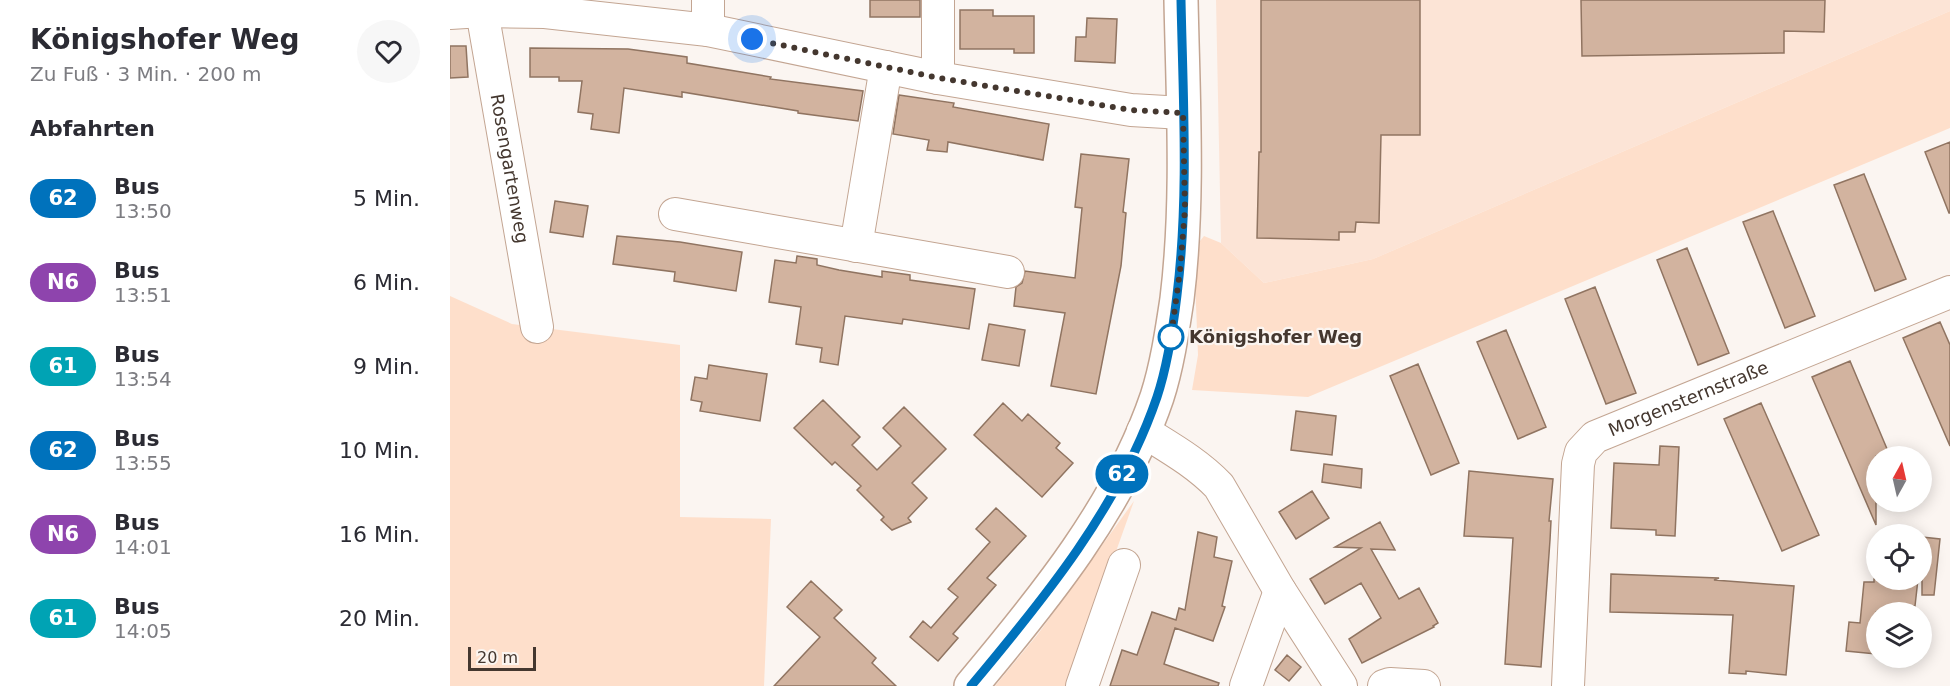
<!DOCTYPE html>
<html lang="de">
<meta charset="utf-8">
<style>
:root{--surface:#fff;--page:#f7f7f7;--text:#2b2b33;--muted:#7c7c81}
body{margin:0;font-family:"DejaVu Sans",sans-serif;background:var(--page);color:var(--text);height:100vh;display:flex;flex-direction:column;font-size:22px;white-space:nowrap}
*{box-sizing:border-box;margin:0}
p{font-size:20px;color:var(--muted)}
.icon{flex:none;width:33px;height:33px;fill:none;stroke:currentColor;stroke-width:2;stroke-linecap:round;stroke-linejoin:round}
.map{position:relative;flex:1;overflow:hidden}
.panel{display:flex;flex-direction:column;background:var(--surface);width:450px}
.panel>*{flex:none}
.badge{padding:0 12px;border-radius:20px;font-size:21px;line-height:39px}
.needle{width:39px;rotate:8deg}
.buttons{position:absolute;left:1416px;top:446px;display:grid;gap:12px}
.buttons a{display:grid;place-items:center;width:66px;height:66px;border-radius:50%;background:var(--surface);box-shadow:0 3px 15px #0003;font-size:30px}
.scale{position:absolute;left:18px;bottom:15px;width:68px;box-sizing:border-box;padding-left:6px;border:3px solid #44372f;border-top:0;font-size:16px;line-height:21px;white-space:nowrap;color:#44372f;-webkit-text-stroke:4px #fbf5f1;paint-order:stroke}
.you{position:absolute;width:30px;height:30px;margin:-15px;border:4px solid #fff;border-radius:50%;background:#1a73e8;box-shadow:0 0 0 9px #1a73e833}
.map>.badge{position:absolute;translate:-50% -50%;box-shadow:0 0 0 3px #fff}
h2{padding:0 30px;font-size:22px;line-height:54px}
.round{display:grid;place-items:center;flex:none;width:63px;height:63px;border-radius:32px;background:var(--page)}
.headline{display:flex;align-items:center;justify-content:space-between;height:102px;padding:0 30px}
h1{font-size:28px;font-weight:700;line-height:45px}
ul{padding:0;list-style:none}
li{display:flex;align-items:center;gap:18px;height:84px;padding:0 30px}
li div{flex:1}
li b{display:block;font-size:22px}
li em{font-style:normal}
li .badge{min-width:66px;font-weight:700;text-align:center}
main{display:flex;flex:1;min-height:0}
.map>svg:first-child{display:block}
</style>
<main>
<section class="panel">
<div class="headline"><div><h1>Königshofer Weg</h1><p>Zu Fuß · 3 Min. · 200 m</p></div><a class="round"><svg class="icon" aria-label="heart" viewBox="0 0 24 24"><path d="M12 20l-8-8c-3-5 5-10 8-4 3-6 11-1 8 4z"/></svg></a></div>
<h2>Abfahrten</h2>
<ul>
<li><span class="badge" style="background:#0072bc;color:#fff">62</span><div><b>Bus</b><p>13:50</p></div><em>5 Min.</em></li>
<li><span class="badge" style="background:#8e44ad;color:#fff">N6</span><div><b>Bus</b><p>13:51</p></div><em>6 Min.</em></li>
<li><span class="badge" style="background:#00a3b4;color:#fff">61</span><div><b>Bus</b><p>13:54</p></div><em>9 Min.</em></li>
<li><span class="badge" style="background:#0072bc;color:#fff">62</span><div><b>Bus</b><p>13:55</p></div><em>10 Min.</em></li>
<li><span class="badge" style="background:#8e44ad;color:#fff">N6</span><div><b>Bus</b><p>14:01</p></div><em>16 Min.</em></li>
<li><span class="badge" style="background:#00a3b4;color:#fff">61</span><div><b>Bus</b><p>14:05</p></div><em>20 Min.</em></li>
</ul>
</section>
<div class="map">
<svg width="1500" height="686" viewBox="0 0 1500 686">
<rect width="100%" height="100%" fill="#fbf5f1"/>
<path fill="#fce4d6" d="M766,0h734v11l-577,248 -109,24 -43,-40z"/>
<path fill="#fedfcb" d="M1500,11v117l-642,269 -116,-7 6,-35 -3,-75 5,-39 4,-5 17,7 43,40 109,-24z
M0,296l62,28 168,21v172l91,2 -7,167h-314z
M684,501l-66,185h-73l43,-52z"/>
<path fill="#d2b39f" stroke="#907461" stroke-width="1.5" d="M420,0h50v17h-50z
M811,0h159v135h-39l-2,88 -23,-1 -1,10h-16v8l-82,-2 2,-86h2z
M1131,0h244l-1,32 -40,-1v22l-202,3z
M510,10h33v6h41v37h-20v-4h-54z
M637,18l30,1 -2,44 -40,-2 1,-24h10z
M0,46h16l2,31 -18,1z
M80,48l98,1 59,8v6l84,14 -1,2 93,12 -5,30 -60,-8v-2l-116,-19v5l-58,-9 -5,45 -28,-4 2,-15 -15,-2 4,-31h-23v-4h-29z
M449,95l55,8 -1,4 96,17 -6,36 -95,-18 -1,10 -20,-2 2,-10 -36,-6z
M1500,142v71h-1l-24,-61z
M631,154l48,5 -6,53 3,1 -5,53 -25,128 -45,-8 14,-73 -51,-7 2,-19 6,-4 3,-12 50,7 7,-70 -7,-1z
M1414,174l42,105 -31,12 -41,-106z
M105,201l33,5 -5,31 -33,-5z
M1323,211l42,105 -30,12 -42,-106z
M167,236l63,6 62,10 -6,39 -62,-10 1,-9 -62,-8z
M1237,248l42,105 -31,12 -41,-105z
M347,256l20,3v6l22,5 43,7v-6l28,4v5l65,9 -6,40 -66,-10 -1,5 -57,-8 -7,49 -18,-3 2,-14 -26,-4 5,-37 -32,-5 6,-42 21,3z
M1145,287l41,106 -30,11 -41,-105z
M1490,322l10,23v101l-47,-108z
M539,324l36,6 -6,36 -37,-6z
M1056,330l40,97 -28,12 -41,-97z
M1400,361l40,95h-14v69l-64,-148z
M968,364l41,99 -28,12 -41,-99z
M259,365l58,9 -7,47 -60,-10 2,-9 -11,-2 4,-23 12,2z
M373,400l37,37 -8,8 25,25 24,-24 -18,-18 21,-21 42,42 -34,34 15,15 -19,20 3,4 -19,8 -11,-10 3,-3 -27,-27 4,-4 -26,-24 -3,3 -38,-37z
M553,403l19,18 6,-7 32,29 -4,5 17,15 -31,34 -68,-62z
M1311,403l58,132 -37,16 -58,-132z
M846,411l40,5 -4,39 -41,-5z
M1210,446l19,1 -4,89 -19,-1v-5l-45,-2 3,-65 45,2z
M874,464l38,5 -1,19 -39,-6z
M1019,471l84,8 -4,42h2l-1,19 -9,127 -36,-3 8,-126 -49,-2z
M862,491l17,27 -33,21 -17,-27z
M546,508l30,28 -39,42 9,7 -43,49 5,4 -20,23 -28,-24 13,-16 8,7 27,-31 -10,-8 42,-47 -14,-13z
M930,522l15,28 -24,-1 28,50 20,-11 19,35 -5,3 1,1 -72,36 -13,-24 32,-21 -20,-35 -36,21 -15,-25 51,-31 -26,-1z
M748,532l19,5 -3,20 18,4 -10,45 3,1 -12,34 -38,-13 -11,36 55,19 -1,3h-108l12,-36 15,5 15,-43 24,8 3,-12 6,2z
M1472,537l18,2 -6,56h-12z
M1161,574l108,4 -5,2 80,6 -8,89 -40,-4v3l-17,-1 4,-58 -123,-3z
M1424,579h44l-3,27 -10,-1 -1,7h-28v42l-30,-3 3,-29 11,1 4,-41h10z
M361,581l31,29 -8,8 42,40 -4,5 24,23h-122l46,-49 -33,-30z
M837,655l14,12 -12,14 -14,-11z"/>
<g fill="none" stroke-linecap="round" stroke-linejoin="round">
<defs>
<g id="minor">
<path id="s1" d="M32,0v11l55,316"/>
<path d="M488,0v78"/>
<path d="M0,13l32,-2 63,1 163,18 230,48 193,32 52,3"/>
<path d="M258,30v-30"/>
<path d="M225,214l333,58"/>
<path d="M406,246l30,-179"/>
<path d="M693,431c27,17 54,32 76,55l61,105 61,95"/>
<path d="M632,686l42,-121"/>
<path d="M796,686l34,-95"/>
<path d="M934,686l6,-2 34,2"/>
<path id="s2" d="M1118,686l10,-222 3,-12 14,-15 355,-145"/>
</g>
<path id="major" d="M521,686c73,-87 149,-180 186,-289 10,-31 15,-65 20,-98 12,-99 6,-199 4,-299"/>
</defs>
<use href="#minor" stroke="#c3a592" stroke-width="34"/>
<use href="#major" stroke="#c3a592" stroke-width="36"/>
<use href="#minor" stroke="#fff" stroke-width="32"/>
<use href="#major" stroke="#fff" stroke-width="33"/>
</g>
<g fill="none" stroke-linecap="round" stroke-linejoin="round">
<defs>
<path id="line" d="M521,686c73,-87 149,-180 186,-289 11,-33 16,-68 20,-102 12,-98 6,-197 4,-295"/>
</defs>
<use href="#line" stroke="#fff" stroke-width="14"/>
<use href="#line" stroke="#0072bc" stroke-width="9"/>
<path stroke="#44372f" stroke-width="6" stroke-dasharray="0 10.8" d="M302,39l187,39 192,32 52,3 2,96 -5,62 -9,66"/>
</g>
<circle fill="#fff" stroke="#0072bc" stroke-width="3" cx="721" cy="337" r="12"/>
<g text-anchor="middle" stroke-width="4.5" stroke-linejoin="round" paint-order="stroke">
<g font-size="18" fill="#44372f" stroke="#fbf5f1">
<text dy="6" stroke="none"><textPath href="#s1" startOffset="171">Rosengartenweg</textPath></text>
<text dy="6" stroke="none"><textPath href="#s2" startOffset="356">Morgensternstraße</textPath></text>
</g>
<g font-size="18" font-weight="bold" fill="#44372f" stroke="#fbf5f1" text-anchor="start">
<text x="739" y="343">Königshofer Weg</text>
</g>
</g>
</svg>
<div class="buttons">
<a><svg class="needle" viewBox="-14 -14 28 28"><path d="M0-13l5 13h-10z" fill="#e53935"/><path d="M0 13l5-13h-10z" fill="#7c7c81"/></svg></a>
<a><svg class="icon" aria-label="locate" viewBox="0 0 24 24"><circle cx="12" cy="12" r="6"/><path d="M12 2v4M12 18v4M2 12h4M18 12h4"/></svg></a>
<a><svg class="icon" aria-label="layers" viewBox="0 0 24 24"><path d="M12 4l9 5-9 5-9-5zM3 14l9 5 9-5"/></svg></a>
</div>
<div class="scale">20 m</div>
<div class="you" style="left:302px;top:39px"></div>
<b class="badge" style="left:672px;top:474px;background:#0072bc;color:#fff">62</b>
</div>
</main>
